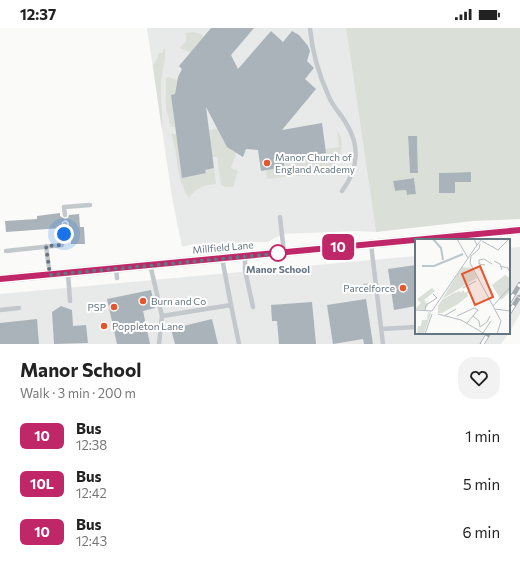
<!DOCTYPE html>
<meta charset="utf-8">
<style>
:root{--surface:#fff;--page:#f2f2f2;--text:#222;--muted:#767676}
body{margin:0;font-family:Commissioner,sans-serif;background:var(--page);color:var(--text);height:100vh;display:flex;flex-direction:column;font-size:15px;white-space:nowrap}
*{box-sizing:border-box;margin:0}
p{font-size:13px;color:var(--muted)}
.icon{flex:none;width:22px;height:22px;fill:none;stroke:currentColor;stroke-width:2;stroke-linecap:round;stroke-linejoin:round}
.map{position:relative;height:316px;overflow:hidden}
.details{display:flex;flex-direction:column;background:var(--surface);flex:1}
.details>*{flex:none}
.badge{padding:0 8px;border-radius:6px;font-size:14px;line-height:26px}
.you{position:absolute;width:20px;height:20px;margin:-10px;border:3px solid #fff;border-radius:50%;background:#1a73e8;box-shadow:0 0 0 6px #1a73e833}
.map>.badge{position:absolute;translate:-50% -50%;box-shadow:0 0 0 2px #fff}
.round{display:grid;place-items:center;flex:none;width:42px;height:42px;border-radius:16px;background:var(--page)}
.overview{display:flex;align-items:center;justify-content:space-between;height:68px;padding:0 20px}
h1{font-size:19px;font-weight:700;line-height:30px}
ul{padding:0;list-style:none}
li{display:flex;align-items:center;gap:12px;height:48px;padding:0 20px}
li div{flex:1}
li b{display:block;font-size:15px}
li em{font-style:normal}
li .badge{min-width:44px;font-weight:700;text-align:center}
.status{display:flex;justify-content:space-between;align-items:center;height:28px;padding:0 20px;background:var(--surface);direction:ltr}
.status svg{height:11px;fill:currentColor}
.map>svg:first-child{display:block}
</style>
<div class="status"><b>12:37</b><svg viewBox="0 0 49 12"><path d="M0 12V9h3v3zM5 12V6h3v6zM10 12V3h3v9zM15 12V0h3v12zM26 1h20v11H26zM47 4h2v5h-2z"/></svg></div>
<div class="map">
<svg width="520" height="316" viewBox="0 0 520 316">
<rect width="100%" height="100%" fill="#fafaf8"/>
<path fill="#e8e9e9" d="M147,0h199l30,204 -21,-1 -73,3 -14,8 -75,2 -11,3 -10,-50z
M520,219v67l-11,19v-85z
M416,228v77h93l-8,11h-501v-50z"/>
<path fill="#dadfd7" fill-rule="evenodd" d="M346,0h174v191l-47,2 -97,11zM408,108h9l1,37h-8zM471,144l-16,10v11h-16v-20zM414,150l2,16 -9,1 -1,-5 -11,1 -2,-10z
M192,4l9,2 3,3 -13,15 -12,-4 7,-6v-5l-1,-4z
M165,20c1,12 -3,23 -4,34 -1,16 2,31 1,47l-9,-63 5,-9 1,-4h3z
M168,49l9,3 -2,14 -4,1 4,32h-4l-5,-19v-30z
M221,100c2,12 4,19 15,25l-5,15 7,3 -5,16h-7l-5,-2 -4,-28h-5l-3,-27z
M337,102c10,14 3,35 -13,42 -8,4 -19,3 -28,4l-2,-15 6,-1v-3l25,-8 14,-2z
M171,106h5l30,39 -1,-3 9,-2 2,16c-12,1 -21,4 -27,14 -14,-20 -10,-42 -18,-64z
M290,134l2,14 -25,3 -1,-9 18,-3v-4z"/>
<path fill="#aab3b9" d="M211,0h43l-23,27 7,14 33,-38 12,11 9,-11 7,4 5,6 4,5 2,5 -3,10 7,7 -9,11 11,10 -34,41 40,-7 4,30 -26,4v3l-16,3v4l-23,4 -3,-21 -12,-1 -3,8 -16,-10 -21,-40 8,61 -9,2 1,3 -24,5 -11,-83 4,-1 3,-17 4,-8 -3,-3z
M408,108h9l1,37h-8z
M471,144v10h-16v11h-16v-20z
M414,150l2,16 -9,1 -1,-5 -11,1 -2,-10z
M60,185v3l5,3 3,-1 1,-3 10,-1 1,13h4l1,17h-14l-1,-17h-2l1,-4 -3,-3 -4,2 -1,6 -55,4 -1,-11 32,-2v-3z
M416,237v41l-22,4 -6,-41z
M151,262l4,18 -12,3 7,33h-33l-10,-45z
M366,271l7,45h-9l-1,-5 -30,5 -6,-39z
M312,274l4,42h-37l-2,-23h-5l-1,-16z
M61,278l11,4 1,16 13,-1 2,18 -34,1 -2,-32z
M37,291l2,25h-39v-21z
M212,291l6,25h-43l-4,-15z"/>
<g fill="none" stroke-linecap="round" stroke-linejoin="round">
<path stroke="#c3c8cc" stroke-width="4.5" d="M310,0c2,24 9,47 19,69 4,10 13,18 18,28 14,23 10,46 -5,66
M65,187l-1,-8 26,-2
M280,189l4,36
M371,216l12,100
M46,218l4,29
M6,223l56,-6 3,-21
M245,228v14l8,37
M150,236l12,52 69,-11 -9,-47
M116,240l1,10
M68,245l2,28
M365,258l11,-1
M231,277l8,39
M0,282l19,-2
M381,301l35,-2
M159,316l3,-28"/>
<path stroke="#c3c8cc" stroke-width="9" d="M0,251l520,-49"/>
<defs>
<path id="rail" d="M509,274l11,-18
M509,285l10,-16
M482,316l7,-11"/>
</defs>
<use href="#rail" stroke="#a2aab0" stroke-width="4.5"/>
<use href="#rail" stroke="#fff" stroke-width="3" stroke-dasharray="9" stroke-linecap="butt"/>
</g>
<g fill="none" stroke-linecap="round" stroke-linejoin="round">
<defs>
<path id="line" d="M0,251l520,-49"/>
</defs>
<use href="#line" stroke="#fff" stroke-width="9"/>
<use href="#line" stroke="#c02769" stroke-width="6"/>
<path stroke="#657683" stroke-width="4" stroke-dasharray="0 7.2" d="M64,206l-2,11 -16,1 4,29 234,-22h-6"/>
</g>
<g fill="#e4572e" stroke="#fff" stroke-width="1.5">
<circle cx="267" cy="135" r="4"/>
<circle cx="403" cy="260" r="4"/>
<circle cx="143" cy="273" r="4"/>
<circle cx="114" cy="279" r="4"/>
<circle cx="104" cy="298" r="4"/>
</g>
<circle fill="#fff" stroke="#c02769" stroke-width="2" cx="278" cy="225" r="8"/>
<g text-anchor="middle" stroke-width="4" stroke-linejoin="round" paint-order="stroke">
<g font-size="10" fill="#657683" stroke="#fff" text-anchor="start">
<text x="275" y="133">Manor Church of<tspan x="275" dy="12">England Academy</tspan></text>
<text x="395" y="264" text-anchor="end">Parcelforce</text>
<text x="151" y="277">Burn and Co</text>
<text x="106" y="283" text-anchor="end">PSP</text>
<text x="112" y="302">Poppleton Lane</text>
</g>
<g font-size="10" fill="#657683" stroke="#fff">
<text transform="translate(223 219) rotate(-5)" y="4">Millfield Lane</text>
</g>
<g font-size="10" font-weight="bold" fill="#657683" stroke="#fff">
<text x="278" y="245">Manor School</text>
</g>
</g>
<g transform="translate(415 211)">
<rect width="95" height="95" fill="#fafaf8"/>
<path d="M47,28l10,1 5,10 -33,20 -2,2 12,-7 6,-2 1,2 2,-3 2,3 2,-2 4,2v1l-4,-1 1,3 -10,8 -16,9h-4v-7zM90,36l5,3v14l-9,8 -9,-15zM17,49l3,3 -11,9 4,5 -4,5 -9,-1 6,-6 -4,-4zM13,73l3,1 -7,21h-7l1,-8h3l1,-6h5z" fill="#dadfd7"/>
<path fill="none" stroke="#bbc7cb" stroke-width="2" d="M18,0l8,9 2,12M7,27h12l29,-12"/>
<path fill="none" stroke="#b5bdc2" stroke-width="1" d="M42,0l11,19M59,0l3,6 5,-6M67,2l16,9M65,5l-1,5 -8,7 -1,7 31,58 -4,13M83,11l11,-11M79,22l6,3 2,6M70,26l-6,-1v-4l5,-1 8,5M85,27l8,2 2,5M48,49l13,-7M78,67l17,-19M80,70l15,2M0,71l17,1M10,71l1,-5 11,-7 -4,-4M17,72l45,-66M23,75l23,6 24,14M29,77l12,-7M42,77l17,-8 4,2 -11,13M58,77l6,5 1,6M65,88l7,-5 3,-6M68,94l8,-12M10,95l7,-20"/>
<path fill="#e4572e" fill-opacity="0.15" stroke="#e4572e" stroke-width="2" d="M65,27l13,31 -18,8 -13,-31z"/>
<rect width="95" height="95" fill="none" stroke="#657683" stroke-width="2"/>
</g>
</svg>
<div class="you" style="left:64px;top:206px"></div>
<b class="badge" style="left:338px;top:219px;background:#c02769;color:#fff">10</b>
</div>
<section class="details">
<div class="overview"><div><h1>Manor School</h1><p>Walk · 3 min · 200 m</p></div><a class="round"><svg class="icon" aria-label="heart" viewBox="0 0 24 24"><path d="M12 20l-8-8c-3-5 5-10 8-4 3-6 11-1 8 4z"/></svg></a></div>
<ul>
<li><span class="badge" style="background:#c02769;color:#fff">10</span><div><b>Bus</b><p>12:38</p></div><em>1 min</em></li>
<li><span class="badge" style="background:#c02769;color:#fff">10L</span><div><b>Bus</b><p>12:42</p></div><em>5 min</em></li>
<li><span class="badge" style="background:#c02769;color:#fff">10</span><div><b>Bus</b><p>12:43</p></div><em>6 min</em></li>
</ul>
</section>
